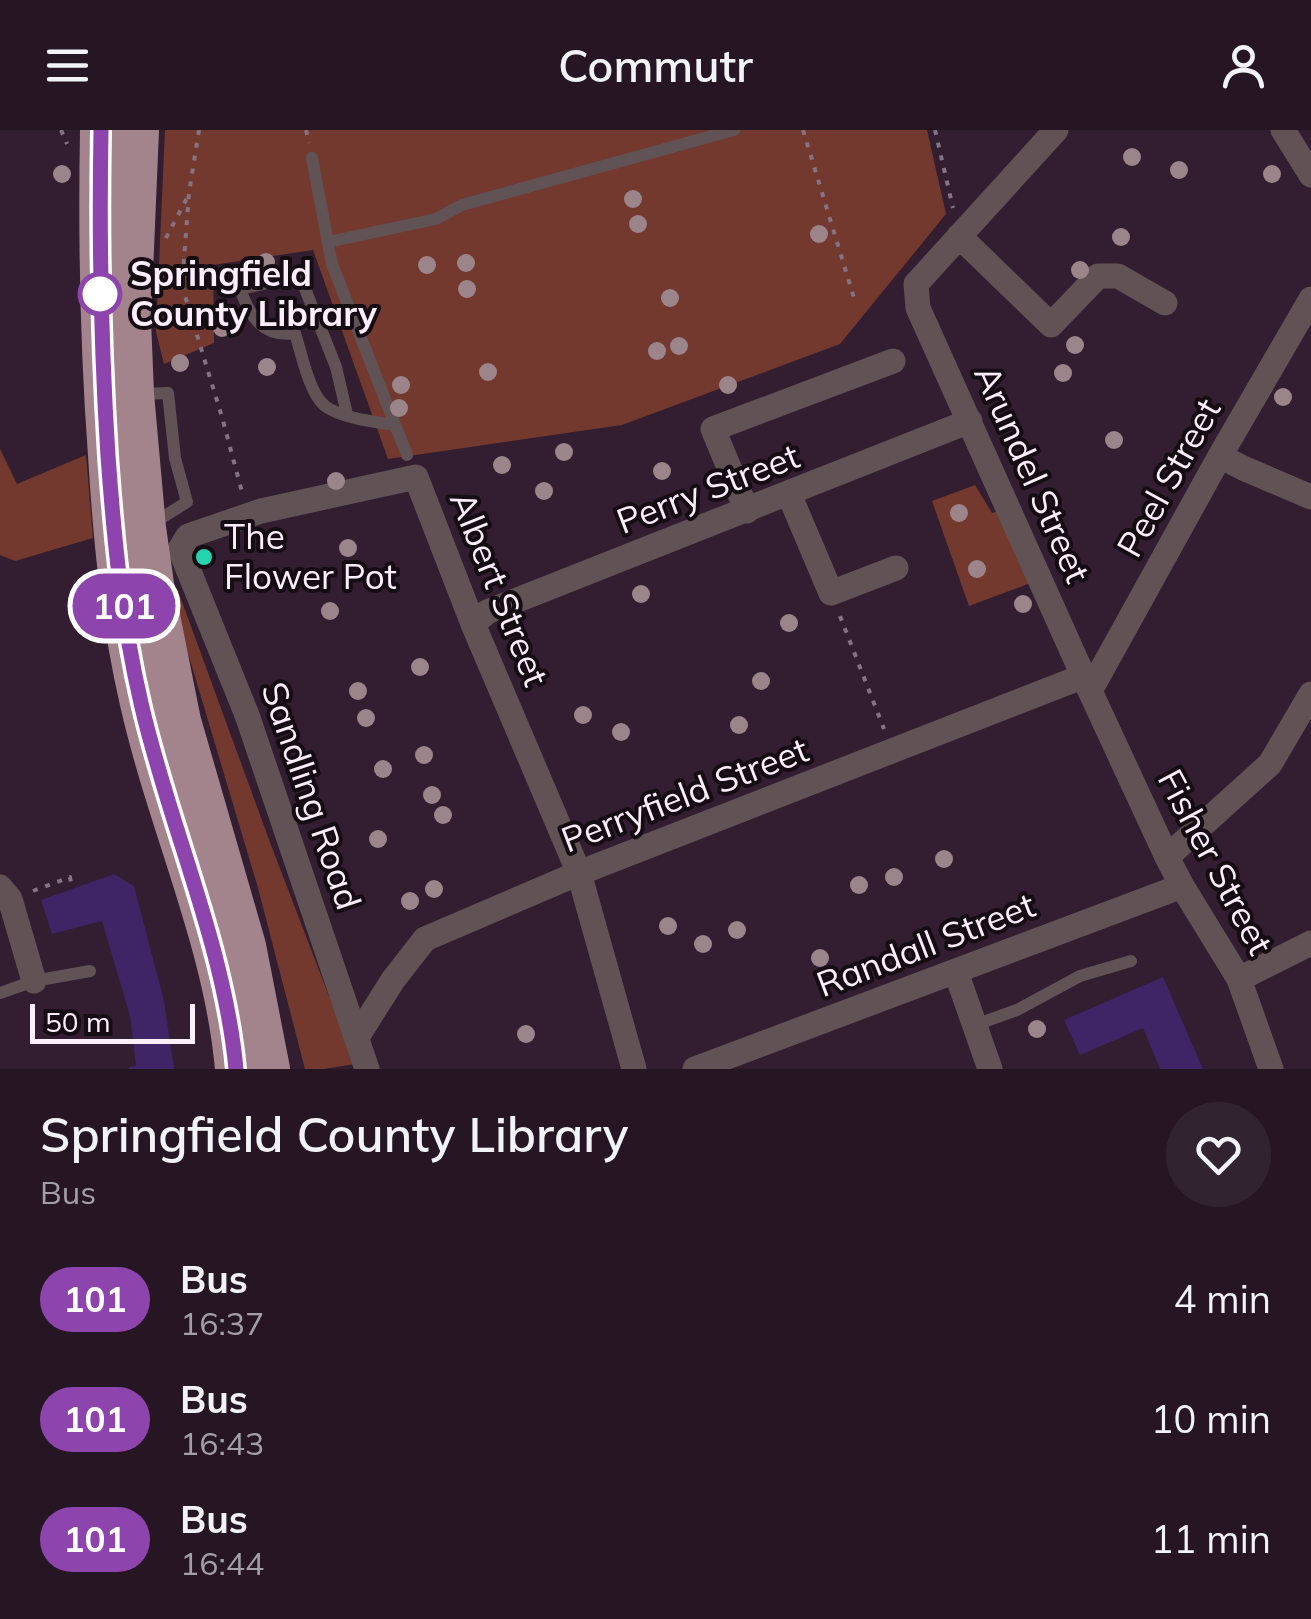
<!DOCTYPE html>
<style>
:root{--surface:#261624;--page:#322331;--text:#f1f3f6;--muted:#a49fa6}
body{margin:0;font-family:Mulish,sans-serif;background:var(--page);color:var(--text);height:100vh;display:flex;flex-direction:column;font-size:38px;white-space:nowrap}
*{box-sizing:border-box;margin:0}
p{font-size:32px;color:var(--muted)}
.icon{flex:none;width:55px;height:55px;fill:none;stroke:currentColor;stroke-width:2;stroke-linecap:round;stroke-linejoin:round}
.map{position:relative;height:939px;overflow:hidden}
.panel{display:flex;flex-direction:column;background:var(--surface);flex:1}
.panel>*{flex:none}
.badge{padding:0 20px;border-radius:32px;font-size:35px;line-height:65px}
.scale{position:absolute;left:30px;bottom:25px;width:165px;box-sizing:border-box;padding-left:10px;border:5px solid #fceefa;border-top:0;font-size:28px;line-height:35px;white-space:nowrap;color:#fceefa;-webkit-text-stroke:8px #150c14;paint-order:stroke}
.map>.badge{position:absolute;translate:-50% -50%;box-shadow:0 0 0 5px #fff}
.round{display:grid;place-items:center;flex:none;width:105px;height:105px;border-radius:52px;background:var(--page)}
.summary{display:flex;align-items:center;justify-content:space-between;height:170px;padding:0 40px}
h1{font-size:48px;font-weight:600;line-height:75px}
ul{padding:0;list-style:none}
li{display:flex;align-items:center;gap:30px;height:120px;padding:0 40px}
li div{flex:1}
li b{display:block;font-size:38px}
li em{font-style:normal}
li .badge{min-width:110px;font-weight:700;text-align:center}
header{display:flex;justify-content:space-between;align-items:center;height:130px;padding:0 40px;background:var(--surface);font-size:45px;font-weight:600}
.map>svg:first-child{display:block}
</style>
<header><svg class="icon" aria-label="menu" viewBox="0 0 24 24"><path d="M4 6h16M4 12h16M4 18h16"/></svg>Commutr<svg class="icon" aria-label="person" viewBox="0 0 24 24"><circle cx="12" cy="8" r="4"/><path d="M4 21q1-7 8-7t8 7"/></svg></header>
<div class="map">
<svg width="1311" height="939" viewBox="0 0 1311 939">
<rect width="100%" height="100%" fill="#321e30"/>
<path fill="#73392e" d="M165,0h762l19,84 -106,130 -218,81 -234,34 -75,-209 -100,15 1,78 -50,21 -8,-32z
M0,319l17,35 69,-29 7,83 -78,23 -15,-6z
M975,355l17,28 7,-2 34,71 -64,24 -37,-105z
M177,458l94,257 84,219 -31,5h-19l-47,-181 -87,-292z"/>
<path fill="#3f2466" d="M114,744l20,12 30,115 10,68h-45v-2l7,-1 -6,-50 -28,-95 -50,13 -11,-34z
M1163,847l40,92h-43l-17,-41 -63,27 -16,-35z"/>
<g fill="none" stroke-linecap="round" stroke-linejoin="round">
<path stroke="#847382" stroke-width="4" stroke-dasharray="5 8" stroke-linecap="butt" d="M61,0l6,14
M199,0l-10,63 -7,93 40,131 20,75 2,2
M306,0l3,13
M803,0l51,168
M935,0l18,78
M166,108l21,-40
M840,486l44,113
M33,761l37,-14 2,12"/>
<path stroke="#605255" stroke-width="12" d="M312,28l20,106 75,191
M328,112l108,-23 26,-14 272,-75
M141,264l27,-1 7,65 12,44 -35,22
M347,284l-11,-47 -36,-91 -60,13c10,27 22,49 55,44 6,19 14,60 30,73 16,12 50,16 69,19
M0,863l34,-12 56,-10
M975,895l42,-15 63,-34 51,-15"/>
<path stroke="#605255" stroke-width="25" d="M1056,0l-140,154 2,24 172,383 77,166 15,29 57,93 32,90
M1283,0l28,45
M959,106l92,89 47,-49h20l47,27
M1220,326l23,12 68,29
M789,364l42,99 65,-25
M747,381l-34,-82 180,-68
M473,494l14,-12 483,-191
M1090,561l130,-235 91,-157
M1167,727l103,-93 41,-70
M0,757l10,12 24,82
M956,842l34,97
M1239,849l72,-36
M357,907l36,-57 32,-41 154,-66 505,-197
M367,939l-120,-354 -67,-166 8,-13 73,-25 155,-34 57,147 106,249 55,196
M695,939l487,-183"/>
<path stroke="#a4848c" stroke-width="42" d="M101,0c-2,109 0,217 8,325 5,83 13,167 32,248 28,123 84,240 95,366
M138,0l-8,190 3,74 12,134 9,63 26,130 65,225 24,123"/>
</g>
<g fill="#9b858a">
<circle cx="1132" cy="27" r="9"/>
<circle cx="1179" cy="40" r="9"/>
<circle cx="62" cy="44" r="9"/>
<circle cx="1272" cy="44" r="9"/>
<circle cx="633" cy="69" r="9"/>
<circle cx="638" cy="94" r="9"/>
<circle cx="819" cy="104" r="9"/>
<circle cx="1121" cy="107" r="9"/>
<circle cx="266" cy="132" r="9"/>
<circle cx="466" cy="133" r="9"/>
<circle cx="427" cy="135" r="9"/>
<circle cx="1080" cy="140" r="9"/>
<circle cx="467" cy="159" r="9"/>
<circle cx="670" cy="168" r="9"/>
<circle cx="222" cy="198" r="9"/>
<circle cx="1075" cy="215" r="9"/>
<circle cx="679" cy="216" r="9"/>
<circle cx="657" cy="221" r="9"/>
<circle cx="180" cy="233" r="9"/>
<circle cx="267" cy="237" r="9"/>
<circle cx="488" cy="242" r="9"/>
<circle cx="1063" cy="243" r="9"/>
<circle cx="401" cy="255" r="9"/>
<circle cx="728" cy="255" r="9"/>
<circle cx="1283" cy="267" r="9"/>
<circle cx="399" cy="278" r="9"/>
<circle cx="1114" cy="310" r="9"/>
<circle cx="564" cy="322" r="9"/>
<circle cx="502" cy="335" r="9"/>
<circle cx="662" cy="341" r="9"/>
<circle cx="336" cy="351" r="9"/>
<circle cx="544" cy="361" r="9"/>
<circle cx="959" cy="383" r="9"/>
<circle cx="348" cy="418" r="9"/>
<circle cx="977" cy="439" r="9"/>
<circle cx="641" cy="464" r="9"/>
<circle cx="1023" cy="474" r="9"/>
<circle cx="330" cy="481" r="9"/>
<circle cx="789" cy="493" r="9"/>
<circle cx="420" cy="537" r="9"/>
<circle cx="761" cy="551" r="9"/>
<circle cx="358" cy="561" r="9"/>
<circle cx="583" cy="585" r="9"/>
<circle cx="366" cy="588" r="9"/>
<circle cx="739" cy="595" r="9"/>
<circle cx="621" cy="602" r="9"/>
<circle cx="424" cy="625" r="9"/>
<circle cx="383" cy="639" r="9"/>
<circle cx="432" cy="665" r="9"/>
<circle cx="443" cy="685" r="9"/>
<circle cx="378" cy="709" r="9"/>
<circle cx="944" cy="729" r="9"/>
<circle cx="894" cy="747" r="9"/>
<circle cx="859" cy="755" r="9"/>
<circle cx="434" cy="759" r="9"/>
<circle cx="410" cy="771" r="9"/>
<circle cx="668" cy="796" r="9"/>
<circle cx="737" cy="800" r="9"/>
<circle cx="703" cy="814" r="9"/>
<circle cx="820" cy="828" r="9"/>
<circle cx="1037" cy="899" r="9"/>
<circle cx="526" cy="904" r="9"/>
</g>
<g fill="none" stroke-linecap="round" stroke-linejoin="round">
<defs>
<path id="line" d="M101,0c-2,109 0,217 7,326 6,82 14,166 33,247 28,123 83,240 95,366"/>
</defs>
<use href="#line" stroke="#fff" stroke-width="22"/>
<use href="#line" stroke="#8e44ad" stroke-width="15"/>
</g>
<circle fill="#fff" stroke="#8e44ad" stroke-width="5" cx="100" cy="164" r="20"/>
<circle fill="#22d5af" stroke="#150c14" stroke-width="4" cx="204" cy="427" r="10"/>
<g text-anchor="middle" stroke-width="8" stroke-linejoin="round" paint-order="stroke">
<g font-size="35" font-weight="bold" fill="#fceefa" stroke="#150c14" text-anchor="start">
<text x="130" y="156">Springfield<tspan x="130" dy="40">County Library</tspan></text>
</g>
<g font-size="35" fill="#fceefa" stroke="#150c14">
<text transform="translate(1032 344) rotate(66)" y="12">Arundel Street</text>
<text transform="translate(1169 348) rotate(-61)" y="12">Peel Street</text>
<text transform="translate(708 359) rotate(-21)" y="12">Perry Street</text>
<text transform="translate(499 459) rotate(68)" y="12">Albert Street</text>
<text transform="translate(685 665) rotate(-21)" y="12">Perryfield Street</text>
<text transform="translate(311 666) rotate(71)" y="12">Sandling Road</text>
<text transform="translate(1215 732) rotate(62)" y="12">Fisher Street</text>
<text transform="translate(926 815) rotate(-21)" y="12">Randall Street</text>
</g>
<g font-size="35" fill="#fceefa" stroke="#150c14" text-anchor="start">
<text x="224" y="419">The<tspan x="224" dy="40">Flower Pot</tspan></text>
</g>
</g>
</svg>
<div class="scale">50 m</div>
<b class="badge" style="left:124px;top:476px;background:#8e44ad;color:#fff">101</b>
</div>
<section class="panel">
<div class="summary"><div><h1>Springfield County Library</h1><p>Bus</p></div><a class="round"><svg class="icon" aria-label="heart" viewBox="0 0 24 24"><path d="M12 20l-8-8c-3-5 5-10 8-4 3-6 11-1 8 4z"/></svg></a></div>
<ul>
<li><span class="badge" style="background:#8e44ad;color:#fff">101</span><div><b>Bus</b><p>16:37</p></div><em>4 min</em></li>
<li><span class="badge" style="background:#8e44ad;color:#fff">101</span><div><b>Bus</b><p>16:43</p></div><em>10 min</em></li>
<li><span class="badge" style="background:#8e44ad;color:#fff">101</span><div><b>Bus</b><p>16:44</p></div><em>11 min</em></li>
</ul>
</section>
